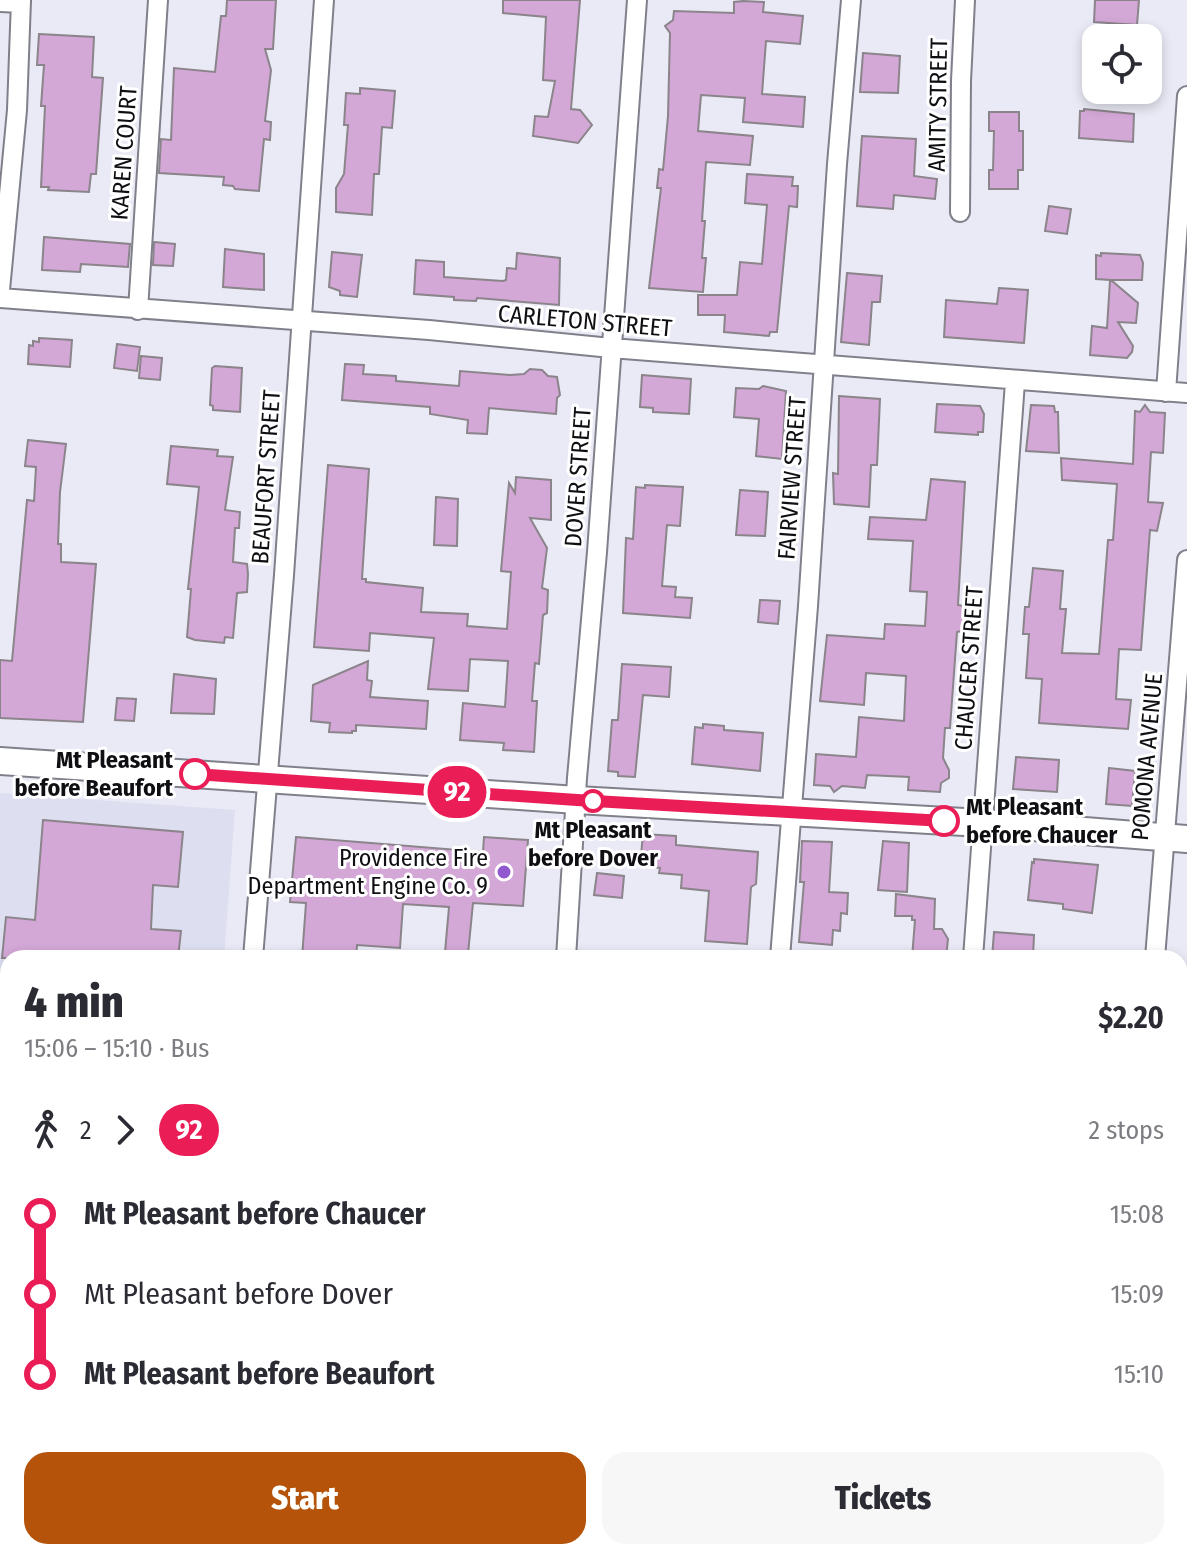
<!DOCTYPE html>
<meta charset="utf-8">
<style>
:root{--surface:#fff;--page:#f7f7f7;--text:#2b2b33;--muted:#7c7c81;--accent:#b45309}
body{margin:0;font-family:"Fira Sans Condensed",sans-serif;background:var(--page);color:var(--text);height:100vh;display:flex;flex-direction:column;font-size:30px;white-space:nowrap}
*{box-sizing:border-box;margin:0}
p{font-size:26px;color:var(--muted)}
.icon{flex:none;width:44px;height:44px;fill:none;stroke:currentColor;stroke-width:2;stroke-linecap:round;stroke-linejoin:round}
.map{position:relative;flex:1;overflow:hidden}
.sheet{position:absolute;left:0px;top:950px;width:1188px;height:610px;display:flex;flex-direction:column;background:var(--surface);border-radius:24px 24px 0 0;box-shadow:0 4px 12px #0003}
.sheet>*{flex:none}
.badge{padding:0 16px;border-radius:26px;font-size:28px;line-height:52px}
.tools{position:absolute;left:1082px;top:24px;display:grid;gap:16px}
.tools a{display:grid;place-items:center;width:80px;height:80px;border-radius:16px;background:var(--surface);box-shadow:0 4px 12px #0003;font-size:40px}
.map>.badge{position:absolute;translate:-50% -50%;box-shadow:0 0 0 4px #fff}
.legs{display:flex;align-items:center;gap:12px;height:88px;padding:0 24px;font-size:26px}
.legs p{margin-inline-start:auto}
.head{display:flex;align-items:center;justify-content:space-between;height:136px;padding:0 24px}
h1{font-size:44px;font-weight:800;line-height:60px}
.cta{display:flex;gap:16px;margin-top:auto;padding:16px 24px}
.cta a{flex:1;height:92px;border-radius:24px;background:var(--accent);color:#fff;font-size:32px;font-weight:800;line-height:92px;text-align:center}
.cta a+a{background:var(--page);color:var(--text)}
ul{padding:0 24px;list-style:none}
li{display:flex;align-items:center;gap:28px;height:80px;font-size:30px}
li i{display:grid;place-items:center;width:12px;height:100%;margin:0 10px;background:currentColor}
li i::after{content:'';width:20px;height:20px;margin:-10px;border:6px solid;border-radius:50%;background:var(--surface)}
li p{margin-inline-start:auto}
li:first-child i{background:linear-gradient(#0000 50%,currentColor 0)}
li:last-child i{background:linear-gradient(currentColor 50%,#0000 0)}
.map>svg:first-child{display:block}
</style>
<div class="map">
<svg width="1187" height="1559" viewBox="0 0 1187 1559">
<rect width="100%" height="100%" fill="#e9eaf5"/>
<path fill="#dddff1" d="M0,793l235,17 -11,148h-216v230l-8,-1z"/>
<path fill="#d3a7d6" stroke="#8b848b" stroke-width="2" d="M227,0h49l-3,49h-8l6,21 -6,51 6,1 -1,18 -6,-1 -5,52 -24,-2 -2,-3 -10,-1 1,-8 -65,-4 2,-34 10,1 3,-72 41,4 6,-56h5z
M503,0h77l-9,109 9,1 12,15 -14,18 -45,-7 2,-20 13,1 7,-36 -12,-1 3,-63 -43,-4z
M1095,0h44l-2,25 -43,-3z
M743,1l21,1 -1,10 40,4 -3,28 -34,-3 -4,53 43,3 -2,30 -60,-5 2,-24 -44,-3 -3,36 55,5 -3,29 -44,-3 -4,59h3l-3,37h4l-3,34 -54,-4 12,-100h-4l2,-19 4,1 5,-54 2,-83 -5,-7 8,-6 1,-9 60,2v-11z
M39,34l55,3 -2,40 11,1 -7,96h-5l-2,18 -41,-2 1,-3h-8l4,-81h-4l3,-41h-7z
M863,53l37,3 -2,37 -38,-1z
M360,88l35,3 -3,37 -10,-1 -3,47h-5l-2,41 -36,-3v-24l8,-14 4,-49h-4l2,-32 14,1z
M1084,109l50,5 -1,28 -54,-4 1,-27h4z
M989,112h30v19h4v39h-5v19h-29v-19h4l1,-39h-5z
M862,136l54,3 -2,37 23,3 -2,20 -41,-4 -1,14 -36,-3z
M747,174l46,3 -1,9h6l-1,21 -8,-1 -12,126h-7l-1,4 -45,-4 1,-17h-27v-20h39l3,-33 22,2 5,-59 -22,-2z
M1049,206l22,3 -4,25 -22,-3z
M44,237l86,7 -2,23 -47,-3 -1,8 -38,-2z
M154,242l21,2 -2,22 -20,-1z
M225,249l39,5v36l-41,-3z
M332,252l30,3 -5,42 -17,-2v-4l-11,-4z
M517,253l43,5 -1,47 -82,-7 -1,3 -22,-1v-3l-40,-3 2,-34 28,2v15l59,4 3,-1 1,-12 9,1z
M1101,253l39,2 3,8 -1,17h-31l27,23 -2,20 -18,-1 15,24 -1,6 -5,6 -37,-3 2,-29 15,2 3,-48 -14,-1v-24l5,1z
M847,273l35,3 -2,26h-8l-3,43 -28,-3z
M999,288l29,2 -4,53 -80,-6 2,-37 51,4z
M39,338l33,2 -2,27 -42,-3 1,-19 4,1v-5l6,1z
M117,344l23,3 -3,24 -23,-3z
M141,356l21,2 -2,22 -21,-2z
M345,364l19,1 -1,9 33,2v5l63,5 1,-15 50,4 14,-1 6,-5 12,1 6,6 9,1 3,18 -3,3 -1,16 -67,-6 -2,26 -20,-1 1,-13 -38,-6v-7l-88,-7z
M215,366l27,2 -2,44 -27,-2v-4l-3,-1 2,-37z
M642,375l49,4 -2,35 -36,-2v-4l-13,-1z
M763,386l23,5 -4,68 -26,-3 3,-37 -25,-2 2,-29 23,1z
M839,396l41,3 -3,66h-6l-2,42 -35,-3 -1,-31 5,1z
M937,404l43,2 4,8 -1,18h-5v3l-43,-3z
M1031,405l23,1 1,6h3l1,41 -33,-2z
M1145,405l5,7 15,1 -2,40 -12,-1 -3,50 15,1 -6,28 -7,-1 -9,120 -22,-1 -3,50 15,1 -3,29 -89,-6 3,-44 -16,-1 3,-44h-6l2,-27h4l4,-39 30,3 -3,38h6l-4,44 37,1 9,-114h5l4,-56 -55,-4 -1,-22 72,6 2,-53 5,1z
M28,440l38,4 -6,48 -2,52h3v18l35,2 -13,158 -83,-4v-58l12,1 15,-161 7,1 2,-34 -11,-1z
M171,446l47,4 -1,6 16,1 -8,53 15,2 -1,16h-4l-2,34 14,2 1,10 -1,18 -10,1 -4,45 -8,-1 -1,6 -29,-3 -8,-3 4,-48h-3l11,-102 -32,-3z
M328,465l41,4 -7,110h4v3l57,6 -2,24 47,2 -1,12 40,3 4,-57 -10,-1 8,-88 6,10 1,-16 35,3v40l-21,-2 17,30 -5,40 6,2 -1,23 -4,2 -4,49 -4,-1 -3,38h5l-3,51 -31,-2 1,-7 -44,-3 3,-37 42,4 3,-46 -38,-2 -2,32 -40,-2 6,-51 -64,-5 -1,18 -55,-4z
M931,479l34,3 -7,123 6,1 -2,25 -5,1 -7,96h-5l-2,30 6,12v8l-8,5 -1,9 -32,-2 1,-13 -42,-2 -2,13 -23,-2 -8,6 -4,-6 -16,-1 2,-31 40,3 3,-40 45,4 2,-45 -40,-3 -2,32 -44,-4 7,-66 57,4 1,-15 40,2 2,-34 -17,-1 3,-50 -45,-2 2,-22 56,3z
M645,485l38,2 -3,39 -13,-1 -5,61 14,1 -1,10 17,1 -2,20 -67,-5 3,-75 7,1 3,-52 9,1z
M740,490l28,2 -3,44 -29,-1z
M436,497l22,2 -1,47 -23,-1z
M760,600l20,1 -2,23 -20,-2z
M368,661l-1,19 5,1 -2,16 58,4 -2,28 -70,-4v6h-4v2l-23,-1 1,-9 -19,-2 2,-36z
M622,664l49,3 -2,30 -26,-2 -8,82 -17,-1v-4l-10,-1 4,-51h6z
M174,674l42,5 -2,35 -43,-1z
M117,698l19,1 -2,22 -19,-1z
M703,724l21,2v4l39,3 -3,38 -68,-7 3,-37 8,1z
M1016,757l43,3 -2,32 -44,-3z
M1109,768l26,3 -3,35 -26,-2z
M43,820l140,12 -5,55 -25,-2 -2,44 30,2 -3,27h-176l4,-41 29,3z
M643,834l33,2v9l82,7 -2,32 -5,3 -4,57 -42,-3 4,-50 -28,-3 1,-13 -23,-2 1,-5 -20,-2z
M296,837l187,15 1,-15 44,3 -5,66 -50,-3 -5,51 -23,-2 4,-45 -46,-3 -3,44 -43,-3 -1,13h-54l4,-55 -16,-1z
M802,841l30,1 -3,50 19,1 -1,21 -6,-1 -1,18 -7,-1 -1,15 -33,-3 5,-60h-4z
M883,841l26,2 -2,49 -29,-2z
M1034,859l64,6 -6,48 -29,-4v-5l-35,-4 4,-38 2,1z
M597,873l27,3 -2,22 -28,-3z
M896,894l39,5 -1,30h8l6,10 -2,19h-34l3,-38h-3v-4h-17z
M994,932l40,3 -1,23h-41z"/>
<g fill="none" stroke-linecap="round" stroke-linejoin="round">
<defs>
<path id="street" d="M0,2l21,1
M960,212l1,-131 4,-81
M0,290l17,-180 4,-110
M0,298l429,32 182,18 576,45
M138,310l20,-310
M1166,392l21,-296
M253,958l31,-383 40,-575
M566,958l11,-180 20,-226 40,-552
M780,958l28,-352 29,-442 14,-164
M973,958l42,-576
M1155,958l32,-398
M1180,1336l7,1
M0,1342l8,2
M0,1546l8,2
M1180,1546l7,1
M33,1552l40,7
M211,1559l1,-7
M724,1559l1,-7
M908,1559l2,-7"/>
<path id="secondary" d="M0,761l577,39 405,23 205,16"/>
</defs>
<use href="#street" stroke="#7f808a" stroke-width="22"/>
<use href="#secondary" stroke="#7f808a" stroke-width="30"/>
<use href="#street" stroke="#fff" stroke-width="18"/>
<use href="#secondary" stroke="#fff" stroke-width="26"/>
</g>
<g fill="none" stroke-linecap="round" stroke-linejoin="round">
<defs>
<path id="line-1" d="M195,774l382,26 367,21"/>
</defs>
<use href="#line-1" stroke="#fff" stroke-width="18"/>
<use href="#line-1" stroke="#ea1d57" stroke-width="12"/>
</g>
<g fill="#fff" stroke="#ea1d57" stroke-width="4">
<circle cx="195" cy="774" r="14"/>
<circle cx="593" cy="801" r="10"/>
<circle cx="944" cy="821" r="14"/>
</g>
<circle fill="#9258d0" stroke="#fff" stroke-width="3" cx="504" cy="872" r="8"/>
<g text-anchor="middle" stroke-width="6" stroke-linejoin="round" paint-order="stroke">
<g font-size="24" fill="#0f0f13" stroke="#fff">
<text transform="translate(938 105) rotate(-89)" y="8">AMITY STREET</text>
<text transform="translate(124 153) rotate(-86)" y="8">KAREN COURT</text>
<text transform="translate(585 321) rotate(5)" y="8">CARLETON STREET</text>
<text transform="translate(266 477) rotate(-86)" y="8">BEAUFORT STREET</text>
<text transform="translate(578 477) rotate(-86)" y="8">DOVER STREET</text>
<text transform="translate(792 478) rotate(-86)" y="8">FAIRVIEW STREET</text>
<text transform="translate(969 668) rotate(-86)" y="8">CHAUCER STREET</text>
<text transform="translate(1147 757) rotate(-85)" y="8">POMONA AVENUE</text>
</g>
<g font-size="24" font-weight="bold" fill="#0f0f13" stroke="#fff" text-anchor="end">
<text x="173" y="768">Mt Pleasant<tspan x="173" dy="28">before Beaufort</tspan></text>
<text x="966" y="815" text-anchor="start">Mt Pleasant<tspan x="966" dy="28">before Chaucer</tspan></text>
<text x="593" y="838" text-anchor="middle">Mt Pleasant<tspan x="593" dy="28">before Dover</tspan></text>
</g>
<g font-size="24" fill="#0f0f13" stroke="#fff" text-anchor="end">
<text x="488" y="866">Providence Fire<tspan x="488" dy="28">Department Engine Co. 9</tspan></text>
</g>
</g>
</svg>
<div class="tools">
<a><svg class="icon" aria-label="locate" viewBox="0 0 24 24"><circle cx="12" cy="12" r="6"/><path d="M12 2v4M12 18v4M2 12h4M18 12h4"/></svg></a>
</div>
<b class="badge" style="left:457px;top:792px;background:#ea1d57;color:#fff">92</b>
<section class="sheet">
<div class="head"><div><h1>4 min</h1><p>15:06 – 15:10 · Bus</p></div><b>$2.20</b></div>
<div class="legs"><svg class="icon" aria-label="walk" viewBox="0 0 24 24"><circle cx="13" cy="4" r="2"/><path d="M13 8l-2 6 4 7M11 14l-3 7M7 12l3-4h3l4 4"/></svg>2<svg class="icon" aria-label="forward" viewBox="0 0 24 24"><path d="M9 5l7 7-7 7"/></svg><b class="badge" style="background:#ea1d57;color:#fff">92</b><p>2 stops</p></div>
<ul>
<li><i style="color:#ea1d57"></i><b>Mt Pleasant before Chaucer</b><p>15:08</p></li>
<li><i style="color:#ea1d57"></i><span>Mt Pleasant before Dover</span><p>15:09</p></li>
<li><i style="color:#ea1d57"></i><b>Mt Pleasant before Beaufort</b><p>15:10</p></li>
</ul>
<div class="cta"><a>Start</a><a>Tickets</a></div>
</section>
</div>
